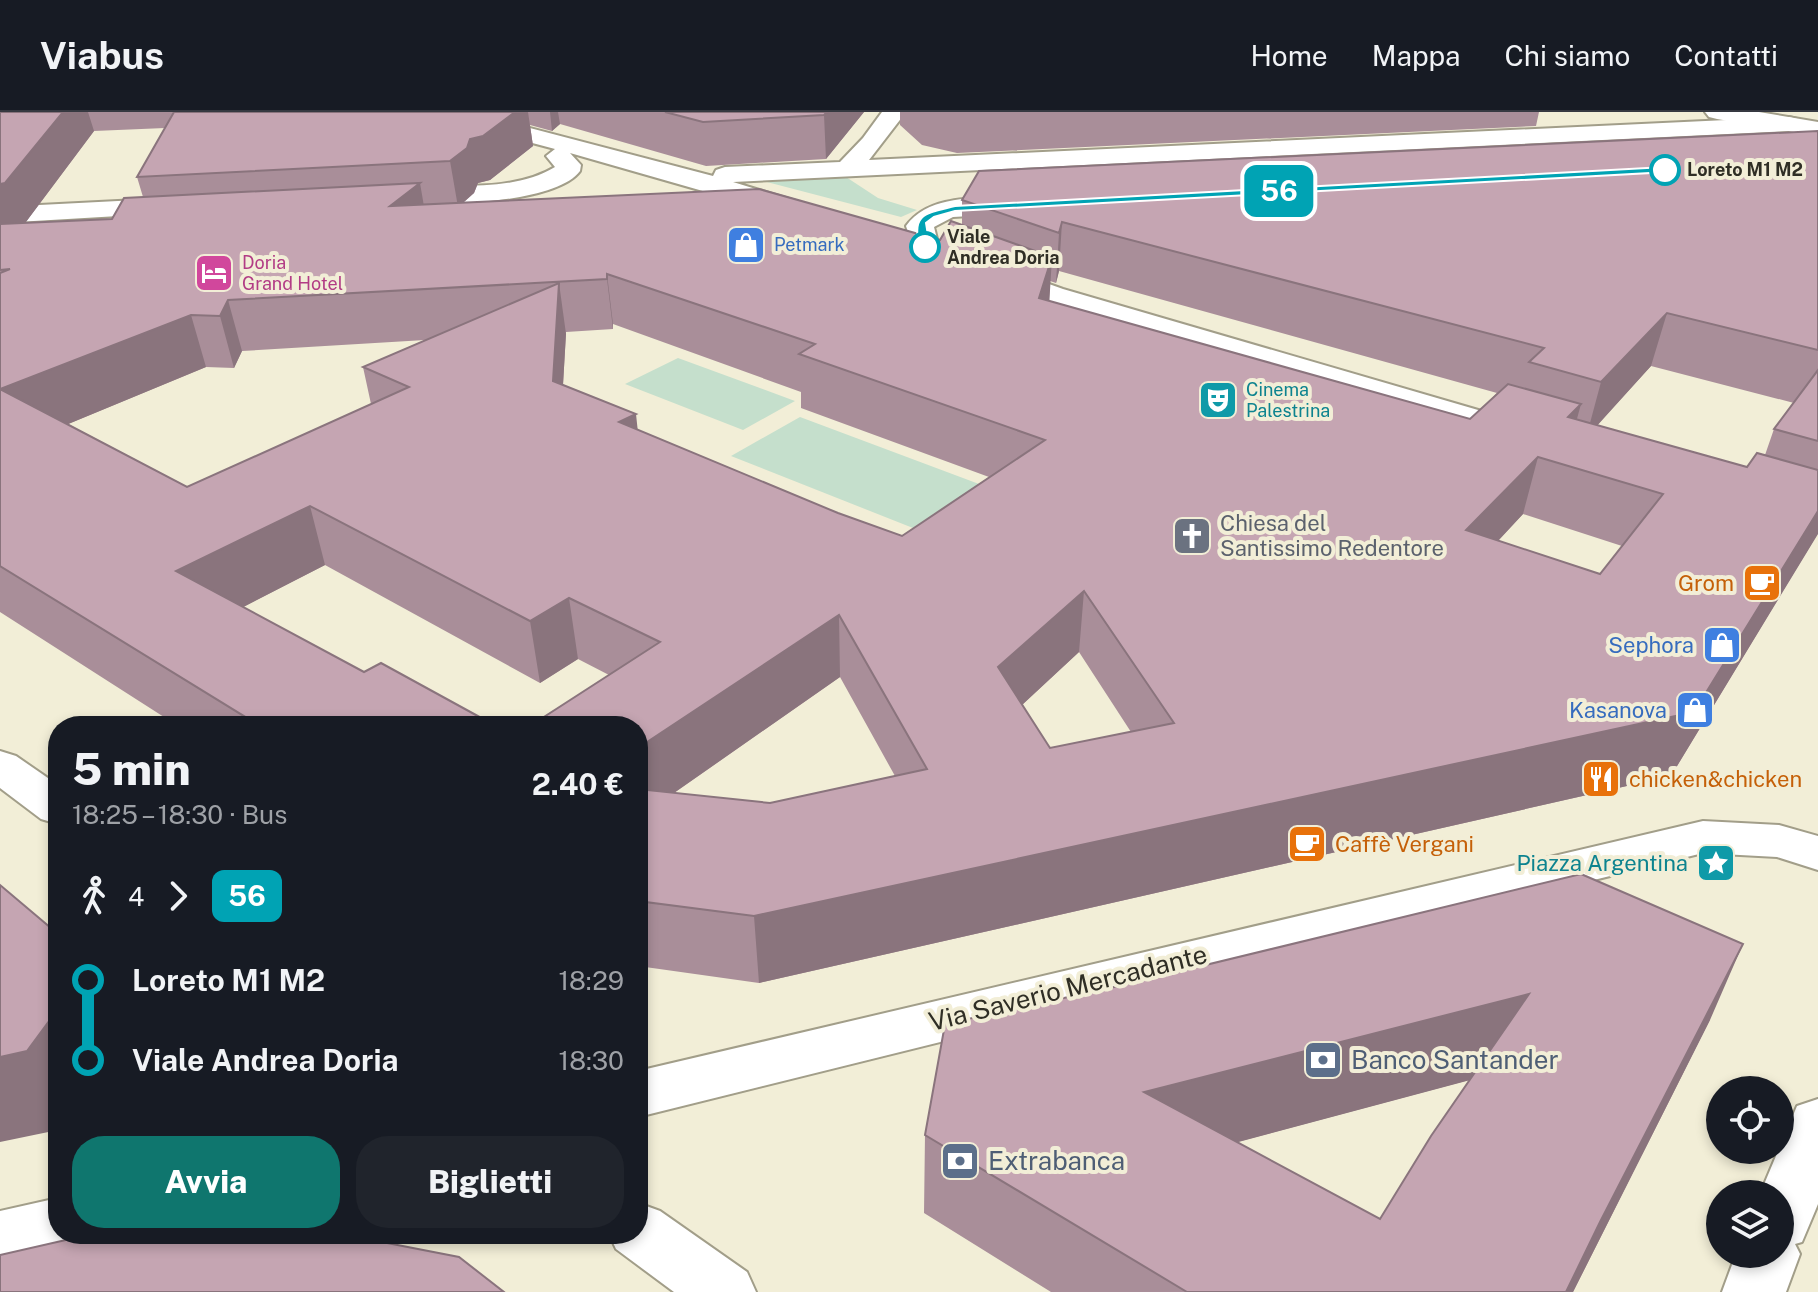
<!DOCTYPE html>
<html lang="it">
<meta charset="utf-8">
<style>
:root{--surface:#171b24;--page:#20242c;--text:#f1f3f6;--muted:#9ea1a6;--line:#363941;--accent:#0f766e}
body{margin:0;font-family:"Public Sans",sans-serif;background:var(--page);color:var(--text);height:100vh;display:flex;flex-direction:column;font-size:30px;white-space:nowrap}
*{box-sizing:border-box;margin:0}
p{font-size:26px;color:var(--muted)}
.icon{flex:none;width:44px;height:44px;fill:none;stroke:currentColor;stroke-width:2;stroke-linecap:round;stroke-linejoin:round}
.map{position:relative;flex:1;overflow:hidden}
.details{position:absolute;left:48px;top:604px;width:600px;height:528px;display:flex;flex-direction:column;background:var(--surface);border-radius:32px;box-shadow:0 4px 12px #0003}
.details>*{flex:none}
.badge{padding:0 16px;border-radius:12px;font-size:28px;line-height:52px}
.controls{position:absolute;left:1706px;top:964px;display:grid;gap:16px}
.controls a{display:grid;place-items:center;width:88px;height:88px;border-radius:50%;background:var(--surface);box-shadow:0 4px 12px #0003;font-size:40px}
.map>.badge{position:absolute;translate:-50% -50%;box-shadow:0 0 0 4px #fff}
.legs{display:flex;align-items:center;gap:12px;height:88px;padding:0 24px;font-size:26px}
.legs p{margin-inline-start:auto}
.headline{display:flex;align-items:center;justify-content:space-between;height:136px;padding:0 24px}
h1{font-size:44px;font-weight:800;line-height:60px}
.primary-button{display:flex;gap:16px;margin-top:auto;padding:16px 24px}
.primary-button a{flex:1;height:92px;border-radius:32px;background:var(--accent);color:#fff;font-size:32px;font-weight:800;line-height:92px;text-align:center}
.primary-button a+a{background:var(--page);color:var(--text)}
ul{padding:0 24px;list-style:none}
li{display:flex;align-items:center;gap:28px;height:80px;font-size:30px}
li i{display:grid;place-items:center;width:12px;height:100%;margin:0 10px;background:currentColor}
li i::after{content:'';width:20px;height:20px;margin:-10px;border:6px solid;border-radius:50%;background:var(--surface)}
li p{margin-inline-start:auto}
li:first-child i{background:linear-gradient(#0000 50%,currentColor 0)}
li:last-child i{background:linear-gradient(currentColor 50%,#0000 0)}
header{display:flex;align-items:center;gap:48px;box-sizing:border-box;height:112px;padding:0 40px;background:var(--surface);border-bottom:2px solid var(--line)}
header strong{font-size:38px}
nav{display:flex;gap:44px;margin-inline-start:auto;font-size:28px}
.map>svg:first-child{display:block}
</style>
<header>
<strong>Viabus</strong>
<nav><a>Home</a><a>Mappa</a><a>Chi siamo</a><a>Contatti</a></nav>
</header>
<div class="map">
<svg width="1818" height="1180" viewBox="0 0 1818 1180">
<rect width="100%" height="100%" fill="#f2eed7"/>
<path fill="#c5dfcc" d="M846,65l32,21 39,12 -16,7 -138,-36z
M678,246l117,43 -52,29 -118,-46z
M800,305l179,67 -66,44 -182,-72z"/>
<g fill="none" stroke-linecap="round" stroke-linejoin="round">
<defs>
<path id="street" d="M430,0h39l244,64 3,-6 9,-3 115,-5 23,-24 19,-26h24l-37,48 920,-43 8,2 4,5 -4,5 -8,2 -1056,51 66,20 4,6 -4,6 -9,2 -220,-63 11,12 -1,6c-22,31 -137,37 -172,29l-4,-6 4,-6 9,-2c45,-1 98,5 138,-19l-9,-11 9,-7 -121,-32z
M997,85l34,2 4,6 -4,6 -9,2 -69,4 -19,10 5,20 -4,6 -10,2 -10,-2 -9,-27c20,-28 60,-28 91,-29z
M177,86l9,2 4,6 -4,6 -186,11v-16z
M993,152l70,25 477,139 5,7 -5,7 -12,3 -12,-3 -475,-141 -58,-22 -5,-6 5,-6z
M1703,709l76,4 39,11v34l-41,-13 -74,-4 -1065,264v-46z
M58,1086v36h27l-5,10 -80,21v-54z"/>
<path id="secondary" d="M0,639l16,5 42,29v39l-17,-5 -41,-31z
M1818,987v105l-16,38 -7,2 5,10 -14,38h-64l14,-38h44v-60h-20l37,-88z
M638,1091l22,8 87,61 9,20h-82l-58,-43 -7,-15h29z"/>
<path id="primary" d="M1705,0h54l59,10v14l-101,-17 -8,-2z"/>
</defs>
<use href="#street" stroke="#a29e89" stroke-width="4"/>
<use href="#secondary" stroke="#a29e89" stroke-width="4"/>
<use href="#primary" stroke="#a29e89" stroke-width="4"/>
<use href="#street" fill="#fff" fill-rule="evenodd"/>
<use href="#secondary" fill="#fff" fill-rule="evenodd"/>
<use href="#primary" fill="#fff" fill-rule="evenodd"/>
</g>
<path fill="#a98e99" fill-rule="evenodd" d="M0,0h864l-38,47 -120,7 -146,-42 -8,7 -22,-6 3,21 -43,34 -12,3 -4,10 -11,10 477,37 22,-15v-25l856,-69v402l-147,243 -912,207 -121,-17v-240l-29,-51 -31,-16 -38,24 -215,-118 -82,42 121,65 132,54h-318l-178,-114zM165,16l-28,49 6,20 -31,22 -87,4 69,-92zM1059,159l438,122 -27,26 -421,-118 1,-20 6,2zM613,212l188,68v16l188,69 -87,59 -64,-23 -201,-83 -74,-45 3,-53 47,-3zM425,228l-62,27 8,37 -184,83 -119,-63 138,-57 28,1 8,-17zM1651,254l143,37 -20,26 -9,26 -18,12 -150,-42zM1523,402l99,32 -22,28 -102,-33zM1079,540l52,80 -81,16 -28,-43zM840,565l55,99 -125,27 -96,-10z
M900,0h639l-3,14 -579,27 -35,-8 -22,-20z
M1710,908l-137,272h-522l-127,-79 1,-78zM1469,968l-89,139 -143,-77z"/>
<path fill="#8a747d" d="M63,0h25l6,19 -74,99 -20,2v-48z
M515,0h13l5,34 -43,34 -12,3 -4,10 -16,14 -8,-46 20,-22z
M550,0h8l2,12 -8,7z
M827,0h37l-38,47 -2,-44z
M420,71l8,47 -38,-24z
M1062,110l-3,49 -3,12 3,-50z
M1052,145l-3,50 -10,-9z
M607,162l6,50v5l-6,-50z
M559,171l7,51 -6,101 -7,-54z
M228,188l14,51 -8,17 -14,-52z
M1667,201l-16,53 -65,72 15,-56z
M191,203l15,52 -186,77 -20,-55z
M1581,292l-15,55 2,-42z
M636,302l6,56 -23,-48z
M1538,345l-15,57 -71,76 14,-60z
M310,394l15,59 -130,67 -19,-61z
M1818,399v23l-147,242 -912,207 -5,-67z
M1084,479l-5,61 -84,78 3,-63z
M569,486l9,61 -38,24 -10,-62z
M839,503l1,62 -202,141v-70z
M1743,832l-33,76 -137,272h-7l34,-70z
M1529,882l-25,77 -370,99 10,-78z
M58,897v121l-58,12v-85z"/>
<path fill="#c5a5b2" stroke="#8a747d" stroke-width="2" fill-rule="evenodd" d="M0,0h63l-58,71 -5,1z
M174,0h341l-32,24 -13,3 -3,9 -17,13 -313,16z
M665,0h162l-3,3 -121,7z
M1818,19v219l-151,-37 -66,69 -72,-20 15,-14 -482,-126 -3,11 -97,-33 17,-29z
M420,71l-30,23 369,-17 181,51 11,-19 101,36 -13,41 431,121 38,-35 73,20 -13,13 179,50 10,-14 61,17v41l-124,201 -940,204 -116,-15v-112l132,14 157,-34 -88,-154 -201,133v-22h-108l130,-84 -91,-44 -39,23 -220,-115 -134,65 188,101 17,-9 115,63h-236l-260,-160v-293l10,-4 -10,1v-46l112,-5 12,-21zM607,162l208,70 -16,10 246,86 -143,96 -64,-23 -219,-91 17,-8 -83,-33 6,-98 -196,84 46,20 -222,100 -187,-98 191,-74 29,1 8,-16 379,-21zM1538,345l125,37 -63,80 -134,-44zM1084,479l90,132 -124,25 -52,-81z
M1818,258v71l-44,-12z
M1581,762l162,70 -143,278 -34,70h-379l-262,-157 20,-111 178,-39zM1529,882l-98,142 -51,83 -236,-127z
M0,773l58,49v75l-31,42 -27,6z
M92,1122h249l118,23 45,35h-504v-37z"/>
<path fill="#00a3b4" stroke="#fff" stroke-width="2" d="M1665,55l3,5 -713,39 -21,6 -8,6 4,24 -5,3 -5,-3c-10,-34 7,-34 35,-41z"/>
<defs>
<symbol id="shop-square" viewBox="-11 -11 22 22"><rect x="-9" y="-9" width="18" height="18" rx="4" fill="#3f7fe0" stroke="#f2eed7"/><path d="M-5-2.5h2.3a2.7 3.5 0 0 1 5.4 0H5L5.5 6h-11ZM-1.5-2.5h3a1.5 2.3 0 0 0-3 0Z" fill="#fff"/></symbol>
<symbol id="hotel-square" viewBox="-11 -11 22 22"><rect x="-9" y="-9" width="18" height="18" rx="4" fill="#d1479c" stroke="#f2eed7"/><path d="M-6-4.5h1.5V1H6V5H4.5V3h-9V5H-6ZM-4 0a1.8 1.8 0 1 1 3.6 0ZM.5 0V-2.5h3Q6-2.5 6 0Z" fill="#fff"/></symbol>
<symbol id="theatre-square" viewBox="-11 -11 22 22"><rect x="-9" y="-9" width="18" height="18" rx="4" fill="#0f9aa8" stroke="#f2eed7"/><path d="M-5-5.5Q0-4 5-5.5V0Q5 5 0 6Q-5 5-5 0ZM-3.3-2.5H-1v1.5H-3.3ZM1-2.5H3.3v1.5H1ZM-2.8 1Q0 5.5 2.8 1Z" fill="#fff"/></symbol>
<symbol id="church-square" viewBox="-11 -11 22 22"><rect x="-9" y="-9" width="18" height="18" rx="4" fill="#6b7280" stroke="#f2eed7"/><path d="M-1.2-6h2.4v3.5h3.3v2.4h-3.3V6h-2.4V-.1h-3.3v-2.4h3.3Z" fill="#fff"/></symbol>
<symbol id="cafe-square" viewBox="-11 -11 22 22"><rect x="-9" y="-9" width="18" height="18" rx="4" fill="#e8710a" stroke="#f2eed7"/><path d="M-5.5-4.5H6V0H3Q3 3.5 0 3.5H-2.5Q-5.5 3.5-5.5 0ZM3-3.2v2h1.7v-2ZM-6 4.5H4V6H-6Z" fill="#fff"/></symbol>
<symbol id="restaurant-square" viewBox="-11 -11 22 22"><rect x="-9" y="-9" width="18" height="18" rx="4" fill="#e8710a" stroke="#f2eed7"/><path d="M-5-6h1v4h1v-4h1v4h1v-4h1v5L-1.5 .5V6h-2V.5L-5-1ZM5-6V6H3V1.5H1.5Q1.5-4 5-6Z" fill="#fff"/></symbol>
<symbol id="sight-square" viewBox="-11 -11 22 22"><rect x="-9" y="-9" width="18" height="18" rx="4" fill="#0f9aa8" stroke="#f2eed7"/><path d="M0-6L1.8-2.2L6-1.7L2.9 1.2L3.7 5.4L0 3.3L-3.7 5.4L-2.9 1.2L-6-1.7L-1.8-2.2Z" fill="#fff"/></symbol>
<symbol id="bank-square" viewBox="-11 -11 22 22"><rect x="-9" y="-9" width="18" height="18" rx="4" fill="#5c6f8a" stroke="#f2eed7"/><path d="M-6-4H6V4H-6ZM0-2.3a2.3 2.3 0 1 0 0 4.6a2.3 2.3 0 1 0 0-4.6Z" fill="#fff"/></symbol>
</defs>
<g fill-rule="evenodd">
<use href="#shop-square" x="724" y="111" width="44" height="44"/>
<use href="#hotel-square" x="192" y="139" width="44" height="44"/>
<use href="#theatre-square" x="1196" y="266" width="44" height="44"/>
<use href="#church-square" x="1170" y="402" width="44" height="44"/>
<use href="#cafe-square" x="1740" y="449" width="44" height="44"/>
<use href="#shop-square" x="1700" y="511" width="44" height="44"/>
<use href="#shop-square" x="1673" y="576" width="44" height="44"/>
<use href="#restaurant-square" x="1579" y="645" width="44" height="44"/>
<use href="#cafe-square" x="1285" y="710" width="44" height="44"/>
<use href="#sight-square" x="1694" y="729" width="44" height="44"/>
<use href="#bank-square" x="1301" y="926" width="44" height="44"/>
<use href="#bank-square" x="938" y="1027" width="44" height="44"/>
</g>
<g fill="#fff" stroke="#00a3b4" stroke-width="4">
<circle cx="1665" cy="58" r="14"/>
<circle cx="925" cy="135" r="14"/>
</g>
<g text-anchor="middle" stroke-width="8" stroke-linejoin="round" paint-order="stroke">
<g font-size="18" font-weight="bold" fill="#2f2e25" stroke="#f2eed7" text-anchor="start">
<text x="1687" y="64">Loreto M1 M2</text>
<text x="947" y="131">Viale<tspan x="947" dy="21">Andrea Doria</tspan></text>
</g>
<g font-size="18" fill="#366cbe" stroke="#f2eed7" text-anchor="start">
<text x="774" y="139">Petmark</text>
</g>
<g font-size="18" fill="#b23c85" stroke="#f2eed7" text-anchor="start">
<text x="242" y="157">Doria<tspan x="242" dy="21">Grand Hotel</tspan></text>
</g>
<g font-size="18" fill="#0d838f" stroke="#f2eed7" text-anchor="start">
<text x="1246" y="284">Cinema<tspan x="1246" dy="21">Palestrina</tspan></text>
</g>
<g font-size="22" fill="#5b616d" stroke="#f2eed7" text-anchor="start">
<text x="1220" y="419">Chiesa del<tspan x="1220" dy="25">Santissimo Redentore</tspan></text>
</g>
<g font-size="22" fill="#c56008" stroke="#f2eed7" text-anchor="start">
<text x="1734" y="479" text-anchor="end">Grom</text>
<text x="1629" y="675">chicken&amp;chicken</text>
<text x="1335" y="740">Caffè Vergani</text>
</g>
<g font-size="22" fill="#366cbe" stroke="#f2eed7" text-anchor="end">
<text x="1694" y="541">Sephora</text>
<text x="1667" y="606">Kasanova</text>
</g>
<g font-size="22" fill="#0d838f" stroke="#f2eed7" text-anchor="end">
<text x="1688" y="759">Piazza Argentina</text>
</g>
<g font-size="26" fill="#2f2e25" stroke="#f2eed7">
<text transform="translate(1068 876) rotate(-14)" y="9">Via Saverio Mercadante</text>
</g>
<g font-size="26" fill="#4e5e75" stroke="#f2eed7" text-anchor="start">
<text x="1351" y="957">Banco Santander</text>
<text x="988" y="1058">Extrabanca</text>
</g>
</g>
</svg>
<div class="controls">
<a><svg class="icon" aria-label="locate" viewBox="0 0 24 24"><circle cx="12" cy="12" r="6"/><path d="M12 2v4M12 18v4M2 12h4M18 12h4"/></svg></a>
<a><svg class="icon" aria-label="layers" viewBox="0 0 24 24"><path d="M12 4l9 5-9 5-9-5zM3 14l9 5 9-5"/></svg></a>
</div>
<b class="badge" style="left:1279px;top:79px;background:#00a3b4;color:#fff">56</b>
<section class="details">
<div class="headline"><div><h1>5 min</h1><p>18:25 – 18:30 · Bus</p></div><b>2.40 €</b></div>
<div class="legs"><svg class="icon" aria-label="walk" viewBox="0 0 24 24"><circle cx="13" cy="4" r="2"/><path d="M13 8l-2 6 4 7M11 14l-3 7M7 12l3-4h3l4 4"/></svg>4<svg class="icon" aria-label="forward" viewBox="0 0 24 24"><path d="M9 5l7 7-7 7"/></svg><b class="badge" style="background:#00a3b4;color:#fff">56</b></div>
<ul>
<li><i style="color:#00a3b4"></i><b>Loreto M1 M2</b><p>18:29</p></li>
<li><i style="color:#00a3b4"></i><b>Viale Andrea Doria</b><p>18:30</p></li>
</ul>
<div class="primary-button"><a>Avvia</a><a>Biglietti</a></div>
</section>
</div>
